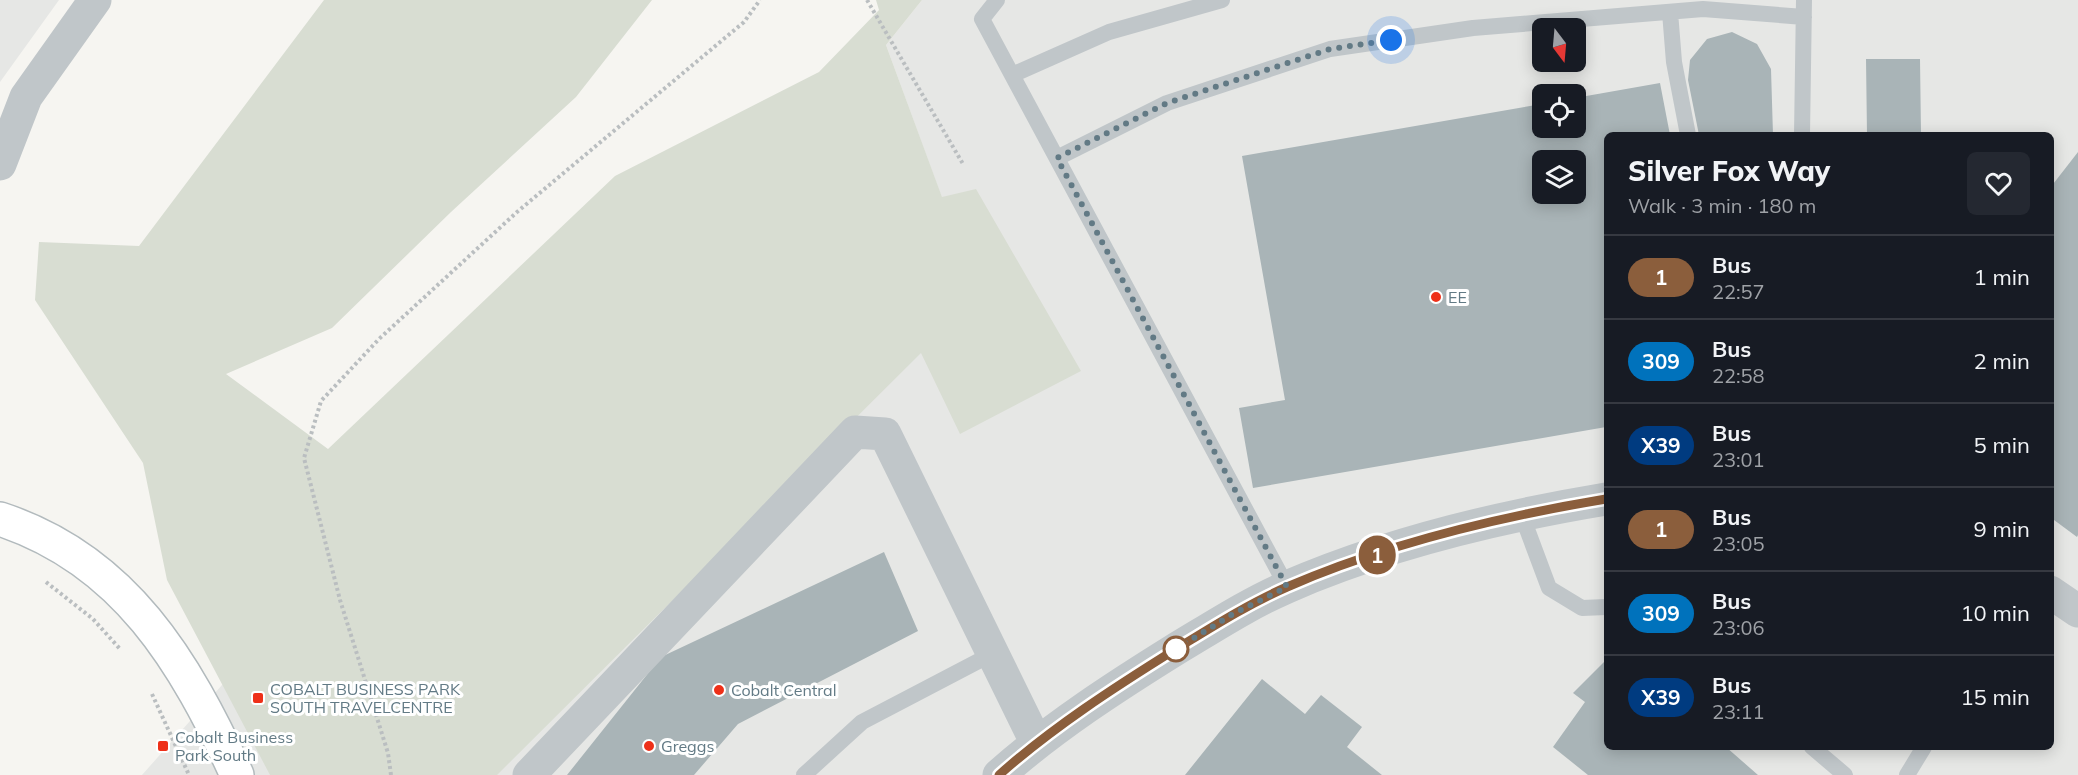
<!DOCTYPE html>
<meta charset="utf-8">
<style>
:root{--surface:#171b24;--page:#242831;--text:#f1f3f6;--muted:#9ea1a6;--line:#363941}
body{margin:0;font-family:Mulish,sans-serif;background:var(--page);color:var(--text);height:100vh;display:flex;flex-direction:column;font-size:22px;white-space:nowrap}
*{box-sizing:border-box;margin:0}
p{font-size:20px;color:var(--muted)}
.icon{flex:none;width:33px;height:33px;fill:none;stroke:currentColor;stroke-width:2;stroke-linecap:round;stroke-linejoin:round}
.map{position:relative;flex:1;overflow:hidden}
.sheet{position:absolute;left:1604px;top:132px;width:450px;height:618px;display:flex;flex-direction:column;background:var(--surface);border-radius:9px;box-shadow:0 3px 15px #0003}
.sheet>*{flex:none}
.badge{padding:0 12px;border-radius:20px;font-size:21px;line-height:39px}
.needle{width:39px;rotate:164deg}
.controls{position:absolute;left:1532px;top:18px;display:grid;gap:12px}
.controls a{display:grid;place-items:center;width:54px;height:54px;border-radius:9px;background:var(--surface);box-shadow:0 3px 15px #0003;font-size:30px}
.you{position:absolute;width:30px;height:30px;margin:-15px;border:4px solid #fff;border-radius:50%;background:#1a73e8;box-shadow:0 0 0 9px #1a73e833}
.map>.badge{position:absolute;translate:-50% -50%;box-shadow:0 0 0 3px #fff}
.round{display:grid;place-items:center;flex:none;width:63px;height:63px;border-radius:9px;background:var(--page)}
.summary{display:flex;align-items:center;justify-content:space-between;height:102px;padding:0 24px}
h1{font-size:28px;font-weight:800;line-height:45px}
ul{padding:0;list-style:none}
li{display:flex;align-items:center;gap:18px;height:84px;padding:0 24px;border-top:2px solid var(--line)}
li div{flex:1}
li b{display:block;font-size:22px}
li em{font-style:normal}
li .badge{min-width:66px;font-weight:700;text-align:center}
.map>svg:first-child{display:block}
</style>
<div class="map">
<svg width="2078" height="775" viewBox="0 0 2078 775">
<rect width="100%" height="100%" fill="#f6f5f1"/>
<path fill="#e6e7e5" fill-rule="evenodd" d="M0,0h59l-59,82z
M922,0h1156v775h-1936l248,-279 552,-298 -56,-153zM1542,28h33v34h-33zM1542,94h33v34h-33zM1606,135h444v612h-444zM1542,160h33v34h-33z"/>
<path fill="#d8ddd2" d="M324,0h328l-76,97 -125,115 -119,116 -106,46 102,75 287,-273 204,-104 60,-62 -3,-10h46l-36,45 56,152 34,-8 105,182 -121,63 -39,-81 -424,422h-227l-103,-195 -24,-117 -108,-163 4,-58 100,4z"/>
<path fill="#a9b4b7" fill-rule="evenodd" d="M1732,32l25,12 14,25 2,66h-74l-11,-55 2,-20 17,-21z
M1866,59h54l1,76h-54z
M1660,83l10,52h-64v292l-353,61 -14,-80 46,-8 -43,-244 300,-52v24h33v-30zM1542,160h33v34h-33z
M2078,152v383l-1,2 -27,-20v-329z
M884,552l34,79 -180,93 -44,51h-127l94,-118z
M1606,660v87h120l32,28h-170l-35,-28 32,-45 -12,-9z
M1262,679l43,35 16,-19 41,32 -15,20 35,28h-197z"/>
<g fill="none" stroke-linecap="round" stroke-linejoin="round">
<defs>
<path id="secondary" d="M0,519c125,41 185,143 237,256"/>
</defs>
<use href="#secondary" stroke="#b2babd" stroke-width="36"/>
<path stroke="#babec0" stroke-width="4" stroke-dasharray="3 3" stroke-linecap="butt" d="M867,0l96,164
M46,582l47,37 27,30
M152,694l37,81
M391,775l-3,-22 -48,-153 -36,-142 17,-57 58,-62 138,-127 227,-190 16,-22"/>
<path stroke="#c0c6c9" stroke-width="16" d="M997,0l-15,19 305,568
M1670,12l4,50 14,73
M1012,75l97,-43 113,-32
M1802,135l2,-135
M1057,158l110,-55 163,-54 143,-21 230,-19 101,8
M1521,513l28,75 33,20 24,-1
M1812,747l33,28
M804,775l58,-53 130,-68
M1907,775l17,-28"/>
<path stroke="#c0c6c9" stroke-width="33" d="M0,164l26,-67 69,-97
M2050,592l28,19
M529,775l326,-343 30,2 151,308
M999,775c54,-48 116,-88 177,-126 37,-22 72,-45 111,-62 101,-44 211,-70 319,-88"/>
<use href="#secondary" stroke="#fff" stroke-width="33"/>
</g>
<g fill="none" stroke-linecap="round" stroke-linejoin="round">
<defs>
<path id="line" d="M999,775c54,-48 116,-88 177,-126 36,-22 72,-45 111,-62 101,-44 211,-70 319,-88"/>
</defs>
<use href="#line" stroke="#fff" stroke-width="14"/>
<use href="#line" stroke="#8b5e3c" stroke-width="9"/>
<path stroke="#627a85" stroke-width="6" stroke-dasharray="0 10.8" d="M1176,649l57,-35 54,-27 -230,-429 110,-55 163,-54 61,-9"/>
</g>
<g fill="#ee3019" stroke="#fff" stroke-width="2">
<circle cx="1436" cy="297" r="6"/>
<circle cx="719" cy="690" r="6"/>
<rect x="252" y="692" width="12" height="12" rx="3"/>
<rect x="157" y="740" width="12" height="12" rx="3"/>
<circle cx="649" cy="746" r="6"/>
</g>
<circle fill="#fff" stroke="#8b5e3c" stroke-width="3" cx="1176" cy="649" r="12"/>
<g text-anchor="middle" stroke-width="6" stroke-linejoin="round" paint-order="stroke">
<g font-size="16" fill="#627a85" stroke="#fff" text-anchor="start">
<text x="1448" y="303">EE</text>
<text x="270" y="695">COBALT BUSINESS PARK<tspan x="270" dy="18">SOUTH TRAVELCENTRE</tspan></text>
<text x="731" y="696">Cobalt Central</text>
<text x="175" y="743">Cobalt Business<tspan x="175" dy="18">Park South</tspan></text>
<text x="661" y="752">Greggs</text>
</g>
</g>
</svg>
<div class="controls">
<a><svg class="needle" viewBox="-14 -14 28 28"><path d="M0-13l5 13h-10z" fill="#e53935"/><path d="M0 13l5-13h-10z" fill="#9ea1a6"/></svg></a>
<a><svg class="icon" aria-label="locate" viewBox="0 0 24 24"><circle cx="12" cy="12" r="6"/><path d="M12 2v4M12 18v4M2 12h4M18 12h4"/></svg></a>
<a><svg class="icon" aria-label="layers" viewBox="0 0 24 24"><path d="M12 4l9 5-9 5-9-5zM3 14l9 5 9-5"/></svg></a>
</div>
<div class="you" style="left:1391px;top:40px"></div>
<b class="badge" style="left:1377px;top:555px;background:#8b5e3c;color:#fff">1</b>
<section class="sheet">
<div class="summary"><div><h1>Silver Fox Way</h1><p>Walk · 3 min · 180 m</p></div><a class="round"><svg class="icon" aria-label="heart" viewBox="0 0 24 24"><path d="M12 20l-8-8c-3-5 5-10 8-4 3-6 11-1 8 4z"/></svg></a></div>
<ul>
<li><span class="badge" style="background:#8b5e3c;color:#fff">1</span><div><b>Bus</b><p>22:57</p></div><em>1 min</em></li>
<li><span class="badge" style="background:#0072bc;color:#fff">309</span><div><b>Bus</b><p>22:58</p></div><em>2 min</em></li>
<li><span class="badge" style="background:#003b80;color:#fff">X39</span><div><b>Bus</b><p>23:01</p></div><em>5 min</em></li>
<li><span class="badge" style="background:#8b5e3c;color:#fff">1</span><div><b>Bus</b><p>23:05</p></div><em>9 min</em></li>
<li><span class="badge" style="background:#0072bc;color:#fff">309</span><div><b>Bus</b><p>23:06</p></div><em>10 min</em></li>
<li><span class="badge" style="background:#003b80;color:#fff">X39</span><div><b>Bus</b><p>23:11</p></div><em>15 min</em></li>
</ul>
</section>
</div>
